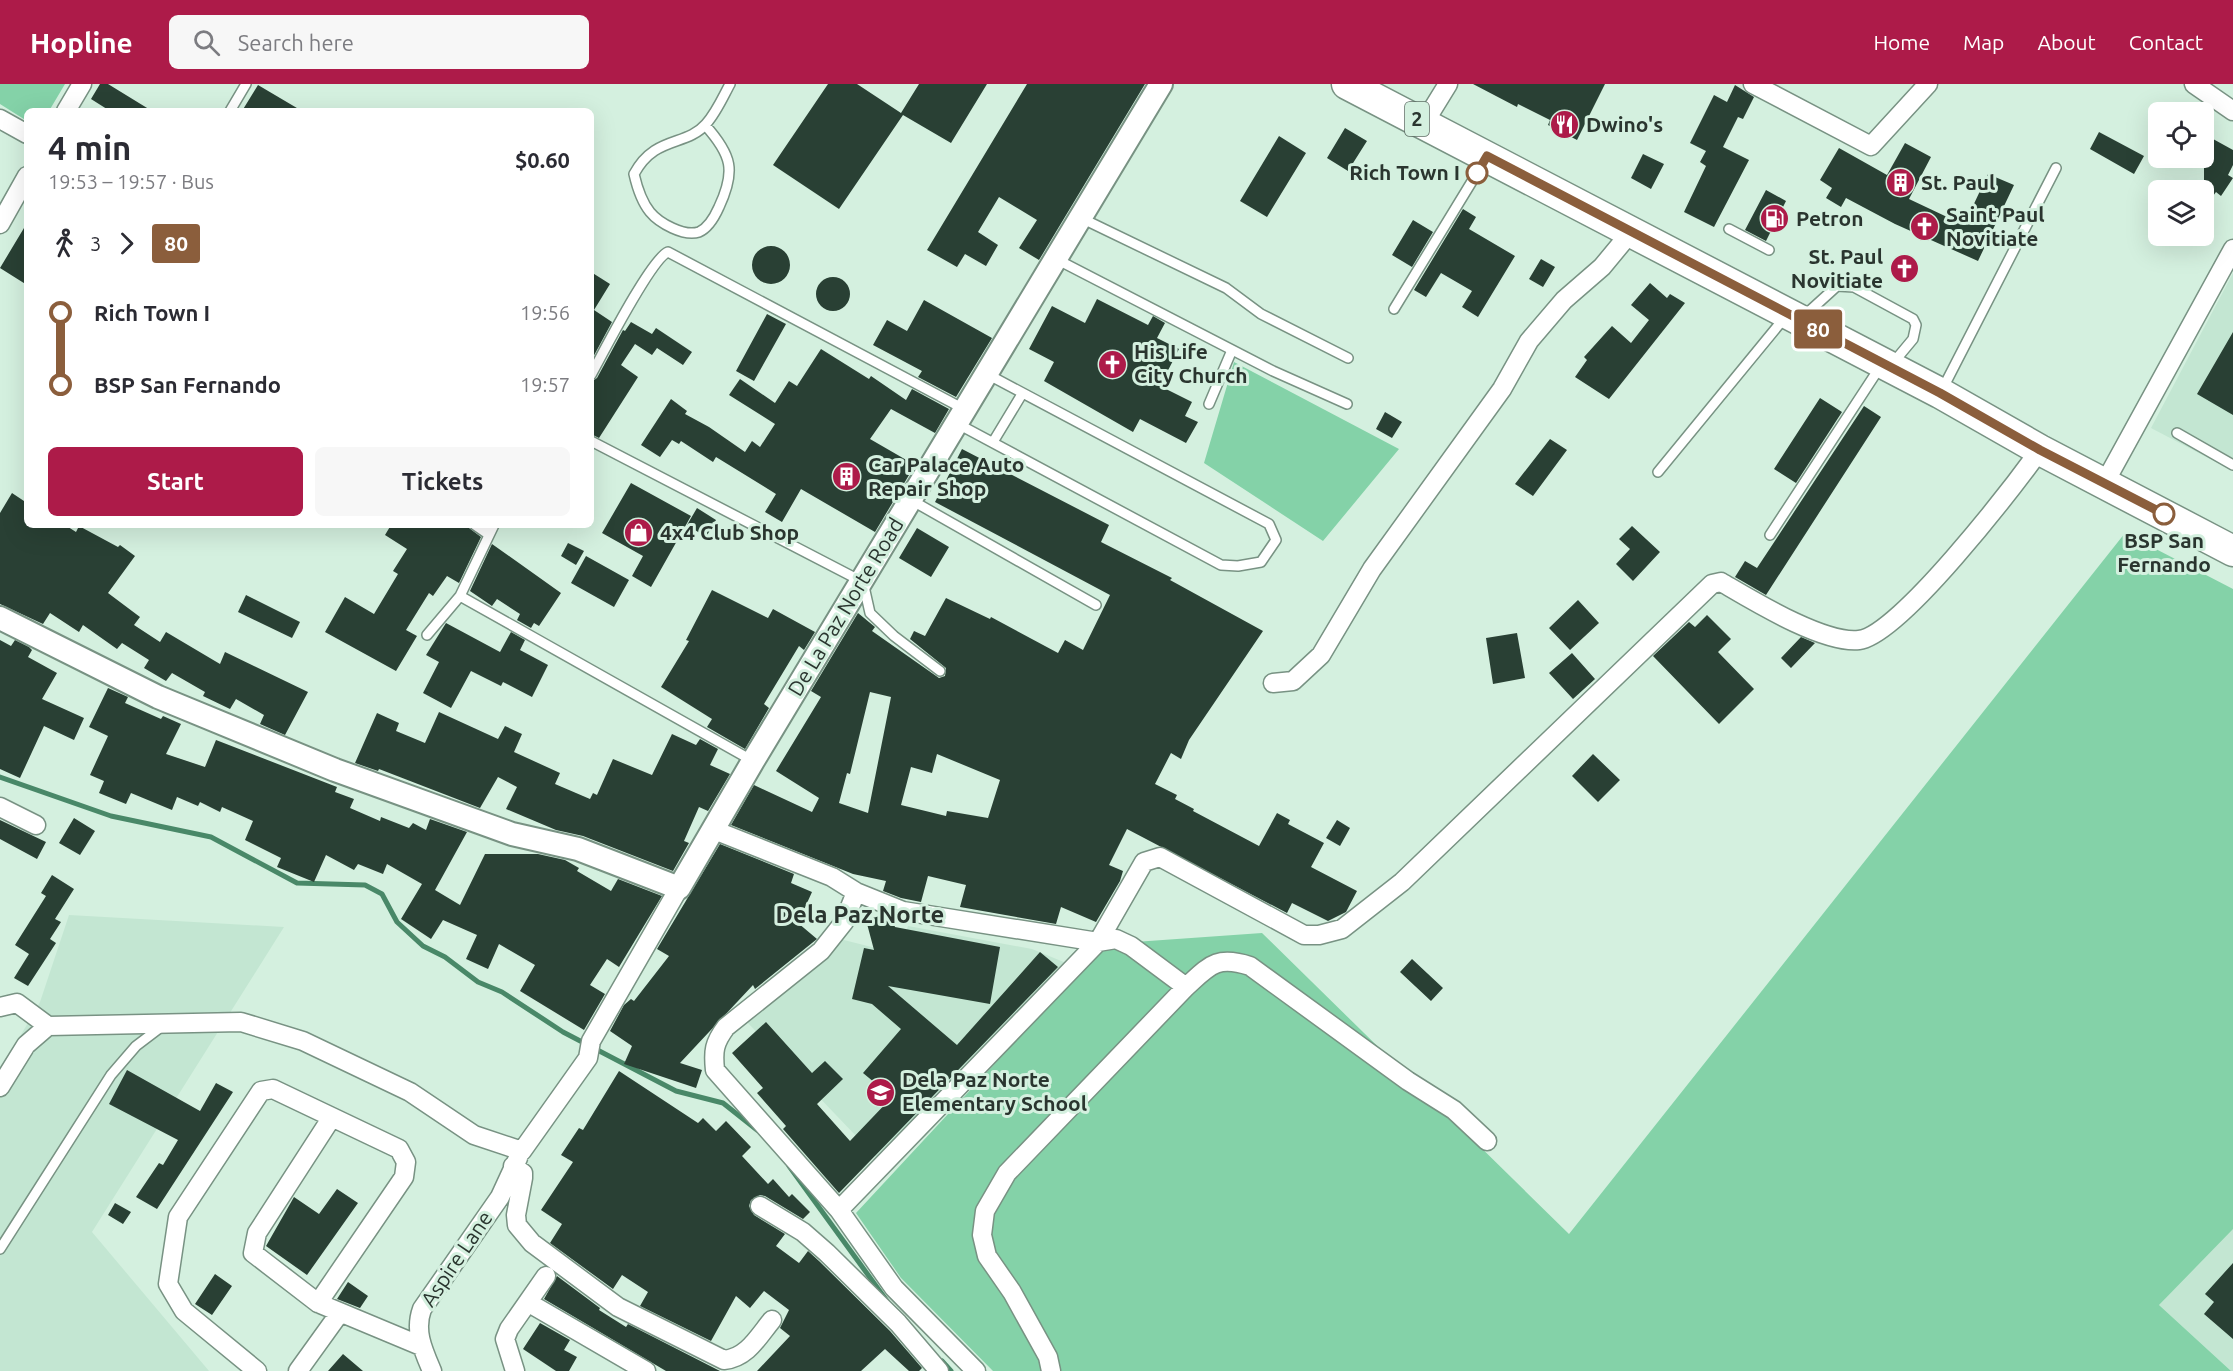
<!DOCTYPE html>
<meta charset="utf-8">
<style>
:root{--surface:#fff;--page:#f7f7f7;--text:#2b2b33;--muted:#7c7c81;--accent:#ad1b49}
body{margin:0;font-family:Ubuntu,sans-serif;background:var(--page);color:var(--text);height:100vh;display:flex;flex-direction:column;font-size:22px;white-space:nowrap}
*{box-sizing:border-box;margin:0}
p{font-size:20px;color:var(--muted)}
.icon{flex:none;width:33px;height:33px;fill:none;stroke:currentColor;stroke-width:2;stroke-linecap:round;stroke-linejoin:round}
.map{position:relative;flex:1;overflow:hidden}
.details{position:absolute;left:24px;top:24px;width:570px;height:420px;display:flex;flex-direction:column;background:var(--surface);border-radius:9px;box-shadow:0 6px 24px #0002}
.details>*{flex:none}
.badge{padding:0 12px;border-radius:4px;font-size:21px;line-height:39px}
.fabs{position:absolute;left:2148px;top:18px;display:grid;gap:12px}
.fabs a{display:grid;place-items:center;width:66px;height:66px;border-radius:9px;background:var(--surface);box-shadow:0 6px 24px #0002;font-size:30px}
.map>.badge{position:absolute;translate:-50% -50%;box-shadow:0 0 0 3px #fff}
.legs{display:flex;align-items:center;gap:9px;height:66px;padding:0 24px;font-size:20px}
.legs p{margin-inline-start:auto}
.overview{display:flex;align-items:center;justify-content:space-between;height:102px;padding:0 24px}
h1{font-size:33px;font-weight:700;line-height:45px}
.action{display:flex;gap:12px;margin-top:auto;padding:12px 24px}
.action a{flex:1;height:69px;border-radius:9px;background:var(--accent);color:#fff;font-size:24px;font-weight:700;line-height:69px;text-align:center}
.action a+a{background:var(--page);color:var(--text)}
ul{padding:0 24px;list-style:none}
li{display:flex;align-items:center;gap:21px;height:72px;font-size:22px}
li i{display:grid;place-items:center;width:9px;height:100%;margin:0 8px;background:currentColor}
li i::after{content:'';width:15px;height:15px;margin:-8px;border:4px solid;border-radius:50%;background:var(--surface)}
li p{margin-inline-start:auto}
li:first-child i{background:linear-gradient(#0000 50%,currentColor 0)}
li:last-child i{background:linear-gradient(currentColor 50%,#0000 0)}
header{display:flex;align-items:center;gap:36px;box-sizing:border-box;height:84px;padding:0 30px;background:var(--accent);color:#fff}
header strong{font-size:28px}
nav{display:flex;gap:33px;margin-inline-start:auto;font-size:21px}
.search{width:420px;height:54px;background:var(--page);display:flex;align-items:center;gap:15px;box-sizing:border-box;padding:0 21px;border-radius:9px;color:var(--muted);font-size:22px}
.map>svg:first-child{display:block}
</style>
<header>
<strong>Hopline</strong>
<div class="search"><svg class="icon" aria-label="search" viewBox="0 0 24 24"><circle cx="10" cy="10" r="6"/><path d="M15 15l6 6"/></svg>Search here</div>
<nav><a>Home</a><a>Map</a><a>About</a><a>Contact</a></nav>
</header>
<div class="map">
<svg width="2233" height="1287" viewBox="0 0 2233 1287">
<rect width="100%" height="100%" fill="#d4f0df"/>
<path fill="#c3e6d2" d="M2233,189v198l-82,-43z
M69,831l215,12 -192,305 117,139h-209v-300l40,-69z
M908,842l124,23 39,16 -190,197 -134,-140 93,-83 59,15z
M2233,1141v146h-2l-72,-66z"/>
<path fill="#84d2a8" d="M0,0h65l-16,27h-22v10l-27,-17z
M1234,278l165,87 -76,92 -119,-78z
M2125,449l108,56v640l-74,76 72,66h-1238l-92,-93 -45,-65 250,-269 156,-11 307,301z"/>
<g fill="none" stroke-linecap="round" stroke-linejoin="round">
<path stroke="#498868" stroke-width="5" d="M0,693l111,39 100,21 86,46 68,2 17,9 15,28 26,24 22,11 33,25 24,10 61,40 113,59 47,12 34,27
M789,1082l98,135
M942,1277l9,10"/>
</g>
<path fill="#294034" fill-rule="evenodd" d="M100,0h8l44,27h-42l-19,-12z
M828,0h29l44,29 18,-29h68l-36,59 -48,-28 -64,94 -66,-44z
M1027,0h118l-106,176 -20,-12 18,-28 -38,-23 -21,35 20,13 -12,21 -21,-12 -8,13 -30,-17z
M1473,0h132l-28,56 -29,-15 2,-5 -32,-16 -1,3z
M258,1l44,26h-60z
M1735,1l19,12 -11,22 -5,-2 -15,30 26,13 -35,67 -30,-15 22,-46 -6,-4 6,-11 -16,-8 24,-48 13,7z
M1345,44l22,13 -19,30 -21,-13z
M2099,48l45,24 -10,18 -44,-25z
M2204,50l29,16v15l-5,10 5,3 -12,18 -5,-4 -12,16z
M1279,52l27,17 -39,64 -27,-16z
M1905,59l26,14 -22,42 55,26 24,-51 26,11 -36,76 -83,-37 -49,-26 -5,9 -15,-9 6,-10 -12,-8 19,-32 48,27z
M1643,70l21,10 -13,25 -20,-11z
M1766,106l20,11 -20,40 -21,-11z
M1463,125l13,8 -7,12 46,27 -37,61 -16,-10 10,-16 -31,-18 -15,24 -12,-7z
M1413,136l20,12 -21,35 -20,-12z
M27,139v62l-27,-17z
M752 181a19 19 0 1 1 38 0a19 19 0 1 1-38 0Z
M1541,175l14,8 -12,20 -14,-8z
M591,188l19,12 -16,26 18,12 -21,39z
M816 210a17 17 0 1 1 34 0a17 17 0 1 1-34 0Z
M1650,199l17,15 3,-4 15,9 -76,96 -34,-22 12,-17 -3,-3 28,-31 19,17 18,-23 -18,-15z
M1097,215l51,26 5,-9 12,7 -8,15 22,11 -19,37 32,16 -7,14 13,6 -12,21 -46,-24 -7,13 -89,-51 10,-19 -25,-13 23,-43 33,17z
M924,216l68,38 -36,59 -38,-20 4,-6 -49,-26 14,-25 20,11z
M767,230l19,10 -32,57 -18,-10z
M631,238l21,12 4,-6 36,24 -9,13 -26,-17 -5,7 -17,-11 -14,21 17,12 -39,61 -8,-4v-52l6,-4 26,-48 2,1z
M2233,248v83l-36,-21z
M821,265l48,30 2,-3 35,24 6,-11 37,20 -14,24 -44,-24 -21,30 45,26 -40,67 -74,-43 -19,33 -17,-10 11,-18 -60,-37 -3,5 -32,-21 -2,3 -7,-4 -12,17 -19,-12 30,-46 16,12 -2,3 24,13 36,25 7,-11 8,6 15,-23 -46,-29 11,-16 35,24 14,-22 8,5z
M1820,314l22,14 -46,71 -22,-14z
M1864,322l17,11 -115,178 -31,-18 10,-16 12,7z
M1385,328l17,10 -10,16 -16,-9z
M1550,355l17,11 -34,46 -18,-12z
M962,365l147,76 -8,17 71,36 -2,2 93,51 -74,109 -8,19 -10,-6 -16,31 22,11 -2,4 19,10 -1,2 66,35 18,-33 13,7 -2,4 36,19 -13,24 46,24 -11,21 -18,9 -36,-18 -5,10 -160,-84 -18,36 14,6 -3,10 -24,41 -35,-15 -5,17 -96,-17 6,-22 -38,-9 -7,26 -20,-4 -18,-7 3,-10 -33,-7 -122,-49 23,-40 58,27 7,-14 -43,-27 45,-74 -10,-6 47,-78 17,14 -3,4 67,47 6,-2 1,-8 -36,-29 4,-8 11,5 21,-38 44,21 1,-2 67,36 7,-13 18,10 27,-55 -175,-93zM870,608l21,5 -23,116 -29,-10 8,-30 3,1zM937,670l63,26 -12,38 -41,-7 -1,5 -45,-11 10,-38 21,6z
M631,399l60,33 -40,71 -19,-11 11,-20 -41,-23z
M12,409l15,10v22h38l11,7 3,-6 39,21 2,-2 15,11 -27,37 32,24 -6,8 26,17 6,-10 54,32 5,-12 83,40 -23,43 -25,-11 4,-9 -28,-16 -6,10 -27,-13 2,-4 -33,-19 -6,8 -22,-13 5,-8 -27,-17 -5,6 -34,-24 -4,7 -29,-19 -7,11 -43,-20v-91z
M697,424l19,12 -10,17 -19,-12z
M391,441h74l16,12 -22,46 -12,-7 -14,20 -4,-3 -23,37 11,6 -21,35 -71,-39 20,-35 29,17 24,-40 -5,-3 14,-22 -22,-14z
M1632,442l28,26 -27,29 -17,-17 14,-15 -11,-10z
M917,444l32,19 -18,30 -32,-19z
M568,459l16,8 -8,14 -15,-9z
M492,460l69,49 -22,33 -5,-3 -3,5 -14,-8 3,-6 -23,-15 -5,7 -22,-15z
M586,472l43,24 -15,27 -43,-24z
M712,506l56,28 5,-9 42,23 -11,18 -5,-4 -35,58 5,4 -24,41 -38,-22 5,-8 -51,-32 28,-46 -3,-1z
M246,511l54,27 -8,16 -54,-26z
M1578,516l21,23 -29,27 -21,-22z
M1707,531l24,24 -13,13 36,37 -35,35 -66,-68 36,-34 6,5z
M446,539l54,29 11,-20 14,8 -5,10 28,15 -16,32 -29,-15 -2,4 -30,-15 -20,37 -28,-15 16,-31 -13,-7z
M1517,549l8,45 -32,6 -7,-46z
M1801,553l14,6 -24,25 -10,-10z
M0,556l11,6 4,-6 14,7 3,3 -4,7 29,16 -15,26 42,19 -10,22 -30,-14 -24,52 -20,-9z
M1572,569l23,26 -22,20 -24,-26z
M108,604l20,9 -3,6 36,16 2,-3 18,8 -15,30 39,13 11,-27 121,47 -2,5 19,7 -4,9 30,13 1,-4 28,11 4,-5 13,7 4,-11 37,13 -32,58 25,15 25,-51h53l27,6 14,8 -2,3 34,20 7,-12 44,17 -43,71 -12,-8 -17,26 15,9 -21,36 -64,-39 15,-26 -36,-21 -11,25 -22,-10 11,-24 -34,-15 -12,19 -30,-20 21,-35 -35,-20 -4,10 -25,-10 -4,6 -28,-15 -12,27 -37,-15 4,-9 -36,-18 8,-19 -31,-14 -2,5 -20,-10 -2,4 -21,-9 -5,13 -41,-17 -5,11 -27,-11 5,-12 -14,-6 18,-39 -19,-9z
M439,628l59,27 7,-13 17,8 -8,18 46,21 -5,11 35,15 3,-6 4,2 16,-36 39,16 20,-41 24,11 4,-6 18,10 -8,16 20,9 -22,37 -9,-4 -15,34 5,2 -16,28 -90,-35 -27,-6 -50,-21 11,-22 -19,-10 -18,31 -101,-39 -1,2 -23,-8 22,-50 22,10 -3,8 29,12z
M1593,670l27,26 -22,22 -26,-26z
M74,734l21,13 -15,24 -21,-12z
M0,736l46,22 -9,17 -37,-20z
M1337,736l13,8 -10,18 -14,-8z
M720,760l74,30 -3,9 21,9 -14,31 19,16 -62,50 -2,-4 -73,78 22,7 -6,18 -72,-24 8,-18 -22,-15 14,-26 7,-6 3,2 35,-45 -12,-7z
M52,791l22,14 -19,30 6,3 -11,17 6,4 -28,43 -14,-8 15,-24 -14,-9 31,-49 -5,-3z
M883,831l9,4 3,8 105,20 -10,57 -102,-18 69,59 83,-93 18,15 -219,226 -56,-64 3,-3 -29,-33 6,-5 -31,-35 34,-31 46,51 13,-12 18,18 -26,25 33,37 42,-44 -29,-24 38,-44 -29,-25 -20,-5 12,-51 10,2 -8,-30z
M1412,875l31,29 -12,13 -31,-29z
M127,986l73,41 16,-28 17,9 -76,117 -21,-12 23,-34 4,2 15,-25 -69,-36z
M619,987l79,52 5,-5 13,13 10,-10 25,26 -9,9 26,28 5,-5 16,18 3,-3 18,18 -7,7 -38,-23 -5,-1 -9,5 -2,6 5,9 31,19 -9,12 23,17 9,-12 11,10 71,70 32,37 -3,3h-10l-24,-22 -24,22h-104l33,-35 -10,-8 9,-18 -25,-19 -14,17 -14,-12 -25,45 -71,-35 8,-14 -26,-17 -9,14 -63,-46 12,-19 -21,-14 32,-48 -12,-7 18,-27 4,2z
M337,1105l21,14 -51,72 -41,-29 28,-49 25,17z
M115,1119l16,9 -8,12 -15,-9z
M2233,1179v76l-29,-25 10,-12 -9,-8z
M215,1190l17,12 -20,29 -17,-11z
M557,1192l43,32 -1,2 27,17 2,-3 92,47h-54l-122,-72z
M348,1198l20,14 -8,12 -23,-9z
M540,1239l30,17 -6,10 13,7 -8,14h-13l-33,-22z
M343,1270l20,17h-35z"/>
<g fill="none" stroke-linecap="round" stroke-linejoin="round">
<defs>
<path id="service" d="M230,27l16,-27
M705,41c27,30 31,46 14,82 -4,9 -11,21 -20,25 -15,5 -40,-9 -49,-20 -9,-11 -13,-25 -16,-38 21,-39 52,-27 72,-50 10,-11 17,-27 24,-40
M1081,134l145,70 35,26 87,44
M1729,145l40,21
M1056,175l217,112 74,33
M1394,225l91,-149
M1804,232l33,-30 17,1 59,32 3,6 -3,14 -20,24
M591,291c12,-22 60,-116 77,-123l296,157
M1942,306l114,-222
M1209,320l23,-54
M958,340l263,141 17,1 23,-4 15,-22 -7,-16 -282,-150
M2177,349l56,32
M591,357l272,141 7,31 24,23 46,35
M993,358l29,-48
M1658,388l128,-156
M911,416l185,105
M475,441l13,9
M1770,451l110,-168
M460,512l293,165
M427,551l33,-39 34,-71
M0,1165l111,-174 25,-29 25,-19"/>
<path id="minor" d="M1753,0l118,62 57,-62
M2194,0l39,27
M66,27l16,-27
M0,35l27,15
M1424,39l24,-39
M0,140l27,-48
M2104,400l129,-235
M1273,599l20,-2 28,-26 51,-86 130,-180 27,-48 35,-41 38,-33 29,-35
M0,723l36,18
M714,746l118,47 24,15 47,19 195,31 18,-3 15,7 55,41c23,-21 30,-32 64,-21l158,115 46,29 33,31
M856,808l-12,30 -23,29 -95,76c-12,16 -13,24 -11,43l124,140 55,78 82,83
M0,923l17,-4 31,23
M0,1003l26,-42 22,-19 193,-4 62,19 107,51 64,43 48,16 66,-93 3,-17 88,-153
M332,1033l-75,116 -4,20 65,50 103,43
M513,1082l10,7v5l-7,37 1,10 15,18 86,64 106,53c23,-2 34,-23 48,-40
M760,1122l43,26 24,21 71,70 41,48
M839,1126l259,-268 46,-80 16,-5 144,78h15l23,-6 60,-47 310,-298 9,-2c31,18 102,62 138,58 40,-4 154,-153 181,-190
M529,1219l117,68
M257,1287l-73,-60 -16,-27 10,-67 83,-126 12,-2 126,60 7,13 -2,15 -86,126
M298,1287l41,-57
M432,1287c-9,-21 -18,-40 -10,-62l78,-112 18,-39
M515,1287l-10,-32 4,-10 37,-53
M1051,1287l-3,-14 -36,-65 -25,-36 -5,-21 3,-24 22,-38 179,-186"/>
<path id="tertiary" d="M0,534l158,79 177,73 177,64 66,15 101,39 74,-127 408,-677"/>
<path id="trunk" d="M1347,0l593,309 100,57 193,101"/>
</defs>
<use href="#service" stroke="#789283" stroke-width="12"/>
<use href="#minor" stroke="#789283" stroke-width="21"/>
<use href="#tertiary" stroke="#789283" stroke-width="26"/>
<use href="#trunk" stroke="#789283" stroke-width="33"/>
<use href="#service" stroke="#fff" stroke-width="9"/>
<use href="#minor" stroke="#fff" stroke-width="18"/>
<use href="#tertiary" stroke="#fff" stroke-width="22"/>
<use href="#trunk" stroke="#fff" stroke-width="30"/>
</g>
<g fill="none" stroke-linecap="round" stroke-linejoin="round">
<defs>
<path id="line-1" d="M1477,89l10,-17 453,237 100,57 124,64"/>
</defs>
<use href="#line-1" stroke="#fff" stroke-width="14"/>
<use href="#line-1" stroke="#8b5e3c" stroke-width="9"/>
</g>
<defs>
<symbol id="restaurant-disc" viewBox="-11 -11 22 22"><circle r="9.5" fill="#ad1b49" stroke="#d4f0df"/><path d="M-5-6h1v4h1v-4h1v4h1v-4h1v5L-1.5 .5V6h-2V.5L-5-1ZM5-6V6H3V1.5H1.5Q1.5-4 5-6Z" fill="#fff"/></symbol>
<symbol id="building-disc" viewBox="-11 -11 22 22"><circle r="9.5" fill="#ad1b49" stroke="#d4f0df"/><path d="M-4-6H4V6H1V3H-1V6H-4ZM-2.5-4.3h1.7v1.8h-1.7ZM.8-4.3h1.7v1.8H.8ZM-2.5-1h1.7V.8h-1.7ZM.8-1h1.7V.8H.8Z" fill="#fff"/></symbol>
<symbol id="fuel-disc" viewBox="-11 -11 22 22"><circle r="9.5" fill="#ad1b49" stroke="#d4f0df"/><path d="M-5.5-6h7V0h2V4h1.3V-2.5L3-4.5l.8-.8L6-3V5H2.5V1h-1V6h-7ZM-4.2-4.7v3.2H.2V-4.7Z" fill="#fff"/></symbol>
<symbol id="church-disc" viewBox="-11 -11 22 22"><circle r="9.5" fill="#ad1b49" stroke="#d4f0df"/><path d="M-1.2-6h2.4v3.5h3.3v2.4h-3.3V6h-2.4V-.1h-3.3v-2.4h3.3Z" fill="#fff"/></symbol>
<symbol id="shop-disc" viewBox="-11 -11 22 22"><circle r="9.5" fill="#ad1b49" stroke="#d4f0df"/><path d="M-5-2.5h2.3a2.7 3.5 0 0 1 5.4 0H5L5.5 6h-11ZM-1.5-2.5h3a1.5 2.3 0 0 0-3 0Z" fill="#fff"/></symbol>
<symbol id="school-disc" viewBox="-11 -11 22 22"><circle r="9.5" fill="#ad1b49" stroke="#d4f0df"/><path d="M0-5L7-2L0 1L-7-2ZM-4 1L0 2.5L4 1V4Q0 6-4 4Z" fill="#fff"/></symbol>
</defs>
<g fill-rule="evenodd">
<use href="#restaurant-disc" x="1548" y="24" width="33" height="33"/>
<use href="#building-disc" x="1884" y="82" width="33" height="33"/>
<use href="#fuel-disc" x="1758" y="118" width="33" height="33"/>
<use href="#church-disc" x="1908" y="126" width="33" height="33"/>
<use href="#church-disc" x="1888" y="168" width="33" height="33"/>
<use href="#church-disc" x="1096" y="264" width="33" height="33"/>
<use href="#building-disc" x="830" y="376" width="33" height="33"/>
<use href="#shop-disc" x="622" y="432" width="33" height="33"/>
<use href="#school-disc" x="864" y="992" width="33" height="33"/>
</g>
<g fill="#fff" stroke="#8b5e3c" stroke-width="3">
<circle cx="1477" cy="89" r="10"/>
<circle cx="2164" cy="430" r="10"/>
</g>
<g text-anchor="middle" stroke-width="6" stroke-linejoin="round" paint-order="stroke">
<rect fill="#d4f0df" stroke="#5d6d64" stroke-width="1.5" x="1405" y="18" width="24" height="34" rx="4.5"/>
<g font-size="20" font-weight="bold" fill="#2a352f">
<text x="1417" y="42">2</text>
</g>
<g font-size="21" font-weight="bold" fill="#2a352f" stroke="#d4f0df" text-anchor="start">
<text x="1586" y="48">Dwino's</text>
<text x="1921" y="106">St. Paul</text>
<text x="1946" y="138">Saint Paul<tspan x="1946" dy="24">Novitiate</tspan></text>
<text x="1796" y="142">Petron</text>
<text x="1883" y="180" text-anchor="end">St. Paul<tspan x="1883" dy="24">Novitiate</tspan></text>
<text x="1134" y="275">His Life<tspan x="1134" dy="24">City Church</tspan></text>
<text x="868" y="388">Car Palace Auto<tspan x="868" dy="24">Repair Shop</tspan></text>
<text x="660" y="456">4x4 Club Shop</text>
<text x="902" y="1003">Dela Paz Norte<tspan x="902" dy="24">Elementary School</tspan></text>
</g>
<g font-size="21" font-weight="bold" fill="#2a352f" stroke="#d4f0df" text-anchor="end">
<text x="1460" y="96">Rich Town I</text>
<text x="2164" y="464" text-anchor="middle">BSP San<tspan x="2164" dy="24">Fernando</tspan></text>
</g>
<g font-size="21" fill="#2a352f" stroke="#d4f0df">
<text transform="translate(846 523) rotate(-59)" y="7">De La Paz Norte Road</text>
<text transform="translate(457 1175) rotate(-56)" y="7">Aspire Lane</text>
</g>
<g font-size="24" font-weight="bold" fill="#2a352f" stroke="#d4f0df">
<text x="860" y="839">Dela Paz Norte</text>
</g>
</g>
</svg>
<div class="fabs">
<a><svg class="icon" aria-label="locate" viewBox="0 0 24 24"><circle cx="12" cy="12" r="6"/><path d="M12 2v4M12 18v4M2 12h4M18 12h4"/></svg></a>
<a><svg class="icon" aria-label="layers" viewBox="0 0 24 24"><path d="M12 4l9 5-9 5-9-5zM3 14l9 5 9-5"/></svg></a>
</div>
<b class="badge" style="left:1818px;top:245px;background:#8b5e3c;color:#fff">80</b>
<section class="details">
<div class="overview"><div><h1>4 min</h1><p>19:53 – 19:57 · Bus</p></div><b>$0.60</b></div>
<div class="legs"><svg class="icon" aria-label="walk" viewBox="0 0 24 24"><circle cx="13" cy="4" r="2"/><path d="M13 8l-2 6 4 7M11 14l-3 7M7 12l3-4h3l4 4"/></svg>3<svg class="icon" aria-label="forward" viewBox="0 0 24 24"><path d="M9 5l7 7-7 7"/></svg><b class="badge" style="background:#8b5e3c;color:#fff">80</b></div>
<ul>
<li><i style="color:#8b5e3c"></i><b>Rich Town I</b><p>19:56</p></li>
<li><i style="color:#8b5e3c"></i><b>BSP San Fernando</b><p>19:57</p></li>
</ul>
<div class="action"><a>Start</a><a>Tickets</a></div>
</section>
</div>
